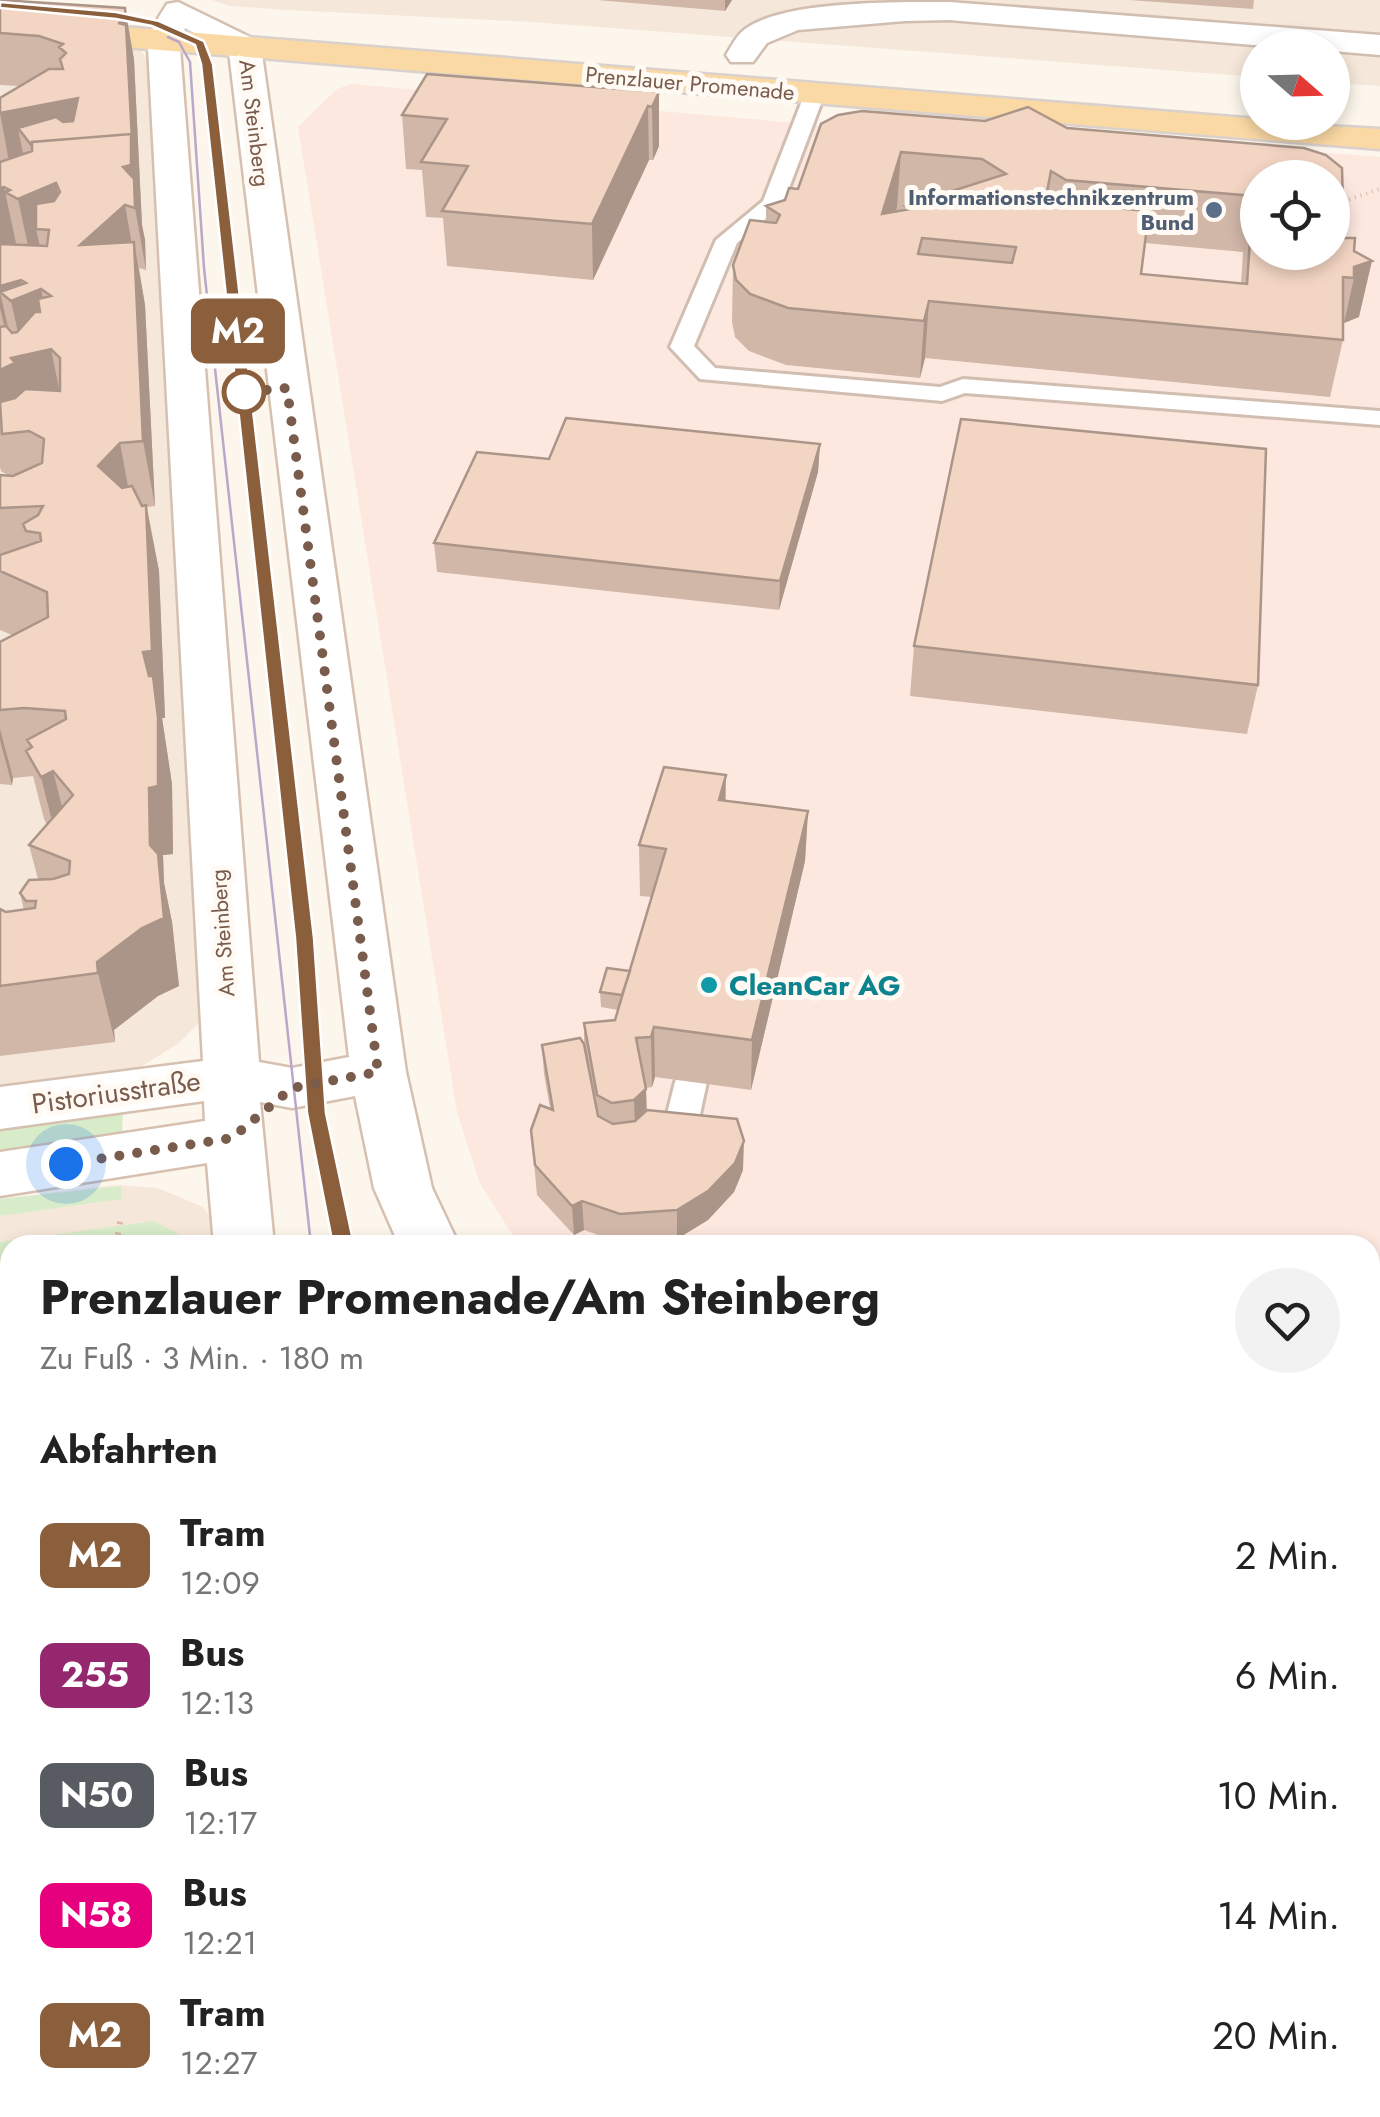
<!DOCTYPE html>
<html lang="de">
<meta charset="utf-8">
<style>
:root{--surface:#fff;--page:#f2f2f2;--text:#222;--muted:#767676}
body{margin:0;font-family:Jost,sans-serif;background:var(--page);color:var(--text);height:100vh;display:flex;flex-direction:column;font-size:38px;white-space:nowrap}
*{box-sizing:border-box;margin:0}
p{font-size:32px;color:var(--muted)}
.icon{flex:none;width:55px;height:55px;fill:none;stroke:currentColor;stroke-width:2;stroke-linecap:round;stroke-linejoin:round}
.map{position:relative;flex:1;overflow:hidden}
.sheet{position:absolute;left:0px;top:1235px;width:1380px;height:882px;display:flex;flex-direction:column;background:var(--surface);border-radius:30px 30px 0 0;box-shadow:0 5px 15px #0003}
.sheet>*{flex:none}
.badge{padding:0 20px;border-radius:15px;font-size:35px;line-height:65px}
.needle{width:65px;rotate:110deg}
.tools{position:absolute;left:1240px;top:30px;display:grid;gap:20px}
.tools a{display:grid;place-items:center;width:110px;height:110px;border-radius:50%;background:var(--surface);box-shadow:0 5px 15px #0003;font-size:50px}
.you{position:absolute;width:50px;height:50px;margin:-25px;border:8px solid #fff;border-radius:50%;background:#1a73e8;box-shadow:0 0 0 15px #1a73e833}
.map>.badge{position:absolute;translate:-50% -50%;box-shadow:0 0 0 5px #fff}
h2{padding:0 40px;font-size:38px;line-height:90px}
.round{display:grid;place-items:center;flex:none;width:105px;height:105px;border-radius:52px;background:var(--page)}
.head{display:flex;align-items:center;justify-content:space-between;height:170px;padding:0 40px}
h1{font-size:48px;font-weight:700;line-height:75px}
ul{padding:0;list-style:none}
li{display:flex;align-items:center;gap:30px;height:120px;padding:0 40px}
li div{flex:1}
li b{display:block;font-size:38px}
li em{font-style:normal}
li .badge{min-width:110px;font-weight:700;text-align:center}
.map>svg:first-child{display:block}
</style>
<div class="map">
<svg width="1380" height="2117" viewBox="0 0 1380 2117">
<rect width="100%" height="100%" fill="#fdf6ec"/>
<path fill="#f5e8da" d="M212,0h1168v86l-47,-3 -1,-35h-74l-1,29 -725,-55 -244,-12 -58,-4z
M0,31l132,16 9,4 8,11 61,937 -14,27 -18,18 -41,25 -44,12 -93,10z
M117,1185l41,3 45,19 16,21 2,17h-211v863h129l1,9h-140v-918z
M543,2108h543l15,9h-558z"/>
<path fill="#fde8e0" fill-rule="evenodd" d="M352,84l582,51 5,-14 441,36v1635l-10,-5v-542h-851l-39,-61 -23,-72 -159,-985 39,-38zM1258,178h74v74h-74z"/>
<path fill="#d8ecc9" d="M123,1110l-1,25 -122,15v-25z
M122,1186l-1,13 -121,17v-17z
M154,1221l26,14v10h-170v237l-10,-10v-230z"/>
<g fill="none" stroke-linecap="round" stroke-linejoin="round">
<defs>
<path id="lane" d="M815,87l10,6 -42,111 -46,39 -43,103 21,22 225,19 23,-8 417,32v14l-415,-32 -23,8 -242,-22 -30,-32 46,-107 47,-39 42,-108z
M691,1070l12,4 4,8 -13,60 -5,9 -12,3 -12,-3 -5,-9 15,-60 4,-8z"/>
<path id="street" d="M949,2l431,33v20l-48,-4v-3h-42l-341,-28 -44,1 -107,9 -31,13 -14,19h-22l-5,-7c5,-8 10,-19 18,-25 37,-30 157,-28 205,-28z
M227,2108h78l1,9h-78z"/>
<path id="secondary" d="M178,2l78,38 5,7 145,1025 26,116 27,57h-60l-25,-57 -19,-92 -63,12 -32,-6 14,143h-60l-7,-82 -207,33v-44l205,-31 -1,-20 -204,28v-42l203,-26 -55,-1013c1,-16 10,-30 19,-44zM185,28l44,24 120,1005 -57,11 -33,-6 -79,-1014z
M1370,1842l10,4v71l-10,-4z
M1239,2108h89l4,9h-90z"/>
<path id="primary" d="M0,17l1258,102v3l122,7v20l-1380,-112z"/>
</defs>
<use href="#lane" stroke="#d1beb0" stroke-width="6"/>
<use href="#street" stroke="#d1beb0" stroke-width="5"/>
<use href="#secondary" stroke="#d6c0b0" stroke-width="5"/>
<use href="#primary" stroke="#dad1cd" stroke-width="5"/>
<path stroke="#d9b8a5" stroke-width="4" stroke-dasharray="1 5" stroke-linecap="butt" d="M1332,205l48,-16"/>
<path stroke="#d9b8a5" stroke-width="6" stroke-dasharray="2.5 8" stroke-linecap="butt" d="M116,1245l5,-28
M0,1376l10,4"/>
<path stroke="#d9b8a5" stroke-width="8" stroke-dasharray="4 10" stroke-linecap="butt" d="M0,1493l10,10
M0,1603l10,23
M98,2108l1,9"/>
<use href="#lane" fill="#fff" fill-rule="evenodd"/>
<use href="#street" fill="#fff" fill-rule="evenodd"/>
<use href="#secondary" fill="#fff" fill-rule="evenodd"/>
<use href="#primary" fill="#fbd9a5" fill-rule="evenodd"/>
<path stroke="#b9a8c9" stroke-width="2.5" d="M102,14l51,10 47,20 10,35 94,859 13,175 26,132
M168,37l11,5 11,20 14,206 107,977"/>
<path stroke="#b9a8c9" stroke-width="4" d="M1370,1997l10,6
M1370,2049l10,7"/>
</g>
<path fill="#d1b7a8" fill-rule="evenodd" d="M0,0l125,8 9,52 8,165 3,15 1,30 -7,-2 6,37 10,201 -8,1 12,64 6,147h-3l10,66 1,70 -10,1 1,28 8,39 7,64 -21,10 -44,34 1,12 -115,14v-147l6,3 18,-2 -4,-17 18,-14 -9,-34 18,-20 -3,-6 -11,-43 -20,2 -1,7 -12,-1v-142l12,-7 -12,-5v-155l9,1 -8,-5 -1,-4v-369l20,-12 -20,-1z
M597,0h135l-7,11z
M1129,0h125l-1,9z
M659,92v54l-6,14h-4l-56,120 -146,-14 -4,-48 -17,-1 -4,-47 -16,-1 -4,-54z
M821,124l246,4 237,20 40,90 10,13 5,66 -15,6 -1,17 -13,57 -405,-39 -5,20 -134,-13 -37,-14 -14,-14 -3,-15 1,-57 33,-43v-16l19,-6 13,-11zM1145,243l98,9 -2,32 -100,-10z
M820,444l-2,28 -39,138 -342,-38 -3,-29 115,-84z
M914,646l344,39 -11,49 -337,-38z
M726,801l82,10 -3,50 -54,229 -96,-13 -3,10 -6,1 1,22 96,60 -9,22 -26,28 -31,19 -56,4 -37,-13 -10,5 -37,-40 -6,-65 19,-22 -6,-34 -2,-29 42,-1v-21l31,-3 3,-10 -17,-3 -1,-15 30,-21 22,-74 -12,-1 -1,-51z
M742,2108h367l15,9h-368z"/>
<path fill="#aa9588" d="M725,0h7l-7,11z
M125,8l9,52 8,165 3,15 1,30 -11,-62 -12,-41 -5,-144z
M659,92v54l-6,14 -1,-53z
M78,98l9,46 -69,-16 7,36 -15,3 -10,-54z
M648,106l1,54 -56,120 -1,-56z
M901,152l-4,55 -18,62 3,-55z
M56,183l12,61 -19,-14 -13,-1 6,26 -11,5 -13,-61z
M4,187l13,61 -17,4v-64z
M125,205l10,57 -1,-20 11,63 10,201 -12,-65 -63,-196z
M1372,261l-13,56 -15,6 10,-45v-11z
M21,280l3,16 17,-7 14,63 -4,-3 13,64 -64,1v-44l11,-12 12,-3 -12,-54 -11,-9 13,57 -3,1 -10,-42v-22z
M929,301l-4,57 -5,20 4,-57z
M120,443l12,65 -34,-42z
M820,444l-2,28 -39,138 1,-29z
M146,505l13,66 6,147h-3l10,66 1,70 -10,1 1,28 8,39 7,64 -21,10 -44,34 1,12 -17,-69 -1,-11 53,-117 -7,-193z
M0,729l13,49 -1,7 -12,-45z
M53,771l17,67 -12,7 -17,-68z
M726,775l-1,50 -6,-25z
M808,811l-3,50 -54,229 1,-50z
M654,1027l1,50 -3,10 -1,-50z
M646,1089l1,51 -11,10 -2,-50z
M744,1141l-1,29 -9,22 -26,28 -31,19v-29z
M582,1201l2,29 -10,5 -2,-29z
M880,2108h3l-2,9h-7z"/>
<path fill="#f3d5c3" stroke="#aa9588" stroke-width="2.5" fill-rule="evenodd" d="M0,0l125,8 1,14 -8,1 8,2 6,115 -1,-6 -99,8v4l-14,-18 38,-11 7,5 10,-1 5,-23 -78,15v-15l49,-29h14l-3,-10 6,-6 -7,-6 4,-3 -24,-8 -39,-3z
M427,74l232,18 -7,15 -4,-1 -56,118 -150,-13 26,-45 -47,-4 26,-43 -45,-4z
M1028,107l39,21 237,20 22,7 16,13 2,70h11l-1,13 18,10 -18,6v11l-11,-1v63l-414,-39 -5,20 -136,-13 -38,-14 -14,-14 -3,-15 17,-45 26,3 4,-8 -14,-9 19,-6 4,-12 9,1 23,-65 17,-9 24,-4 123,10zM901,152l81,7 24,15 -101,32 5,3 -28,5zM1051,171l15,9 187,16 -6,88 -106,-10 8,-63 -104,-9zM1258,178h74v74h-74zM922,238l94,9 -4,16 -94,-9z
M131,134v31l-8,2 11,12 1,29 -10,-3 -45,40 54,-3 9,199 -23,2 -22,23 24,22 10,-2 10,20 4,-1 6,146 -9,1 6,24h4l5,41v69l-9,2 1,57 8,9 6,64 -22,10 -45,34 1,11 -98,13v-77l6,3 29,-4 1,-7h-10l-6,-8 9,-13 24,-1 16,-5 1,-13 -41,-16 44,-50 -20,-24 -12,6 -15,-26 6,-4 -5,-7 39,-21 -1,-8 -41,-3 -24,2v-68l48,-25 -1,-25 -47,-21v-16l41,-14 -1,-8 -14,-2 -3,-7 15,-9 5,-9 -43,2v-33l13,1 29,-13 2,-24 -15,-8 -27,3 -2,-32 15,-4 10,-9 35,2v-33l-9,-9 -40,9 4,5 -15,7v-43l6,-1 6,7 5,-1 18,-20h5l-2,-13 13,-3 -10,-7 -30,12 -11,-9 26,-9 -5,-3 -21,6v-42l47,2 2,-16 -13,-1v-25l18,-3 6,-9 -4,-9 -38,16 -13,-7 5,-2 -6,-3 -4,1v-26l32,-11v-9z
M566,418l254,26 -40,137 -346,-38 43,-91 72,7z
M961,419l305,30 -8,236 -344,-39z
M664,767l62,8 -7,25 89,11 -56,229 -98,-13 -3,10 -15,1 10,51 -12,11 -22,3 -15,-8 -13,-72 31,-3 51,-171 -27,-4z
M607,968l23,3 -8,24 -22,-3z
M580,1038l4,6 14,72 15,8 22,-3 12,-11 90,9 7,22 -9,22 -27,28 -31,19 -57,4 -38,-13 -10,5 -37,-41 -4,-35 9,-25 13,5 -11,-65z
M776,2108h104l-6,9h-32l-8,-6 -3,6h-40z
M893,2108h216l15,9h-217z"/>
<path fill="#8b5e3c" stroke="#fff" stroke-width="2.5" d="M0,2l116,10 43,9 45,20 9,23 101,874 12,175 28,132 -11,8 -10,-8 -26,-132 -12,-175 -94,-874 -6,-19 -43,-19 -36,-7 -116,-11z"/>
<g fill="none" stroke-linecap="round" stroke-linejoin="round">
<path stroke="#7a5c4d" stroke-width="10" stroke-dasharray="0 18" d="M66,1164l166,-26 60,-50 86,-16 -91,-684 -43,4"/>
</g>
<circle fill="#5c6f8a" stroke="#fffaf3" stroke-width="4" cx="1214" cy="210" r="10"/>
<circle fill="#fff" stroke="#8b5e3c" stroke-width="5" cx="244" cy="392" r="20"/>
<circle fill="#0f9aa8" stroke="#fffaf3" stroke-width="4" cx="709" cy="985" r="10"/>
<g text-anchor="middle" stroke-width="10" stroke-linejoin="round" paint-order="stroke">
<g font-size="22" fill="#7a5c4d" stroke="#fffaf3">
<text transform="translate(690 83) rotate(5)" y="8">Prenzlauer Promenade</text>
<text transform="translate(255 123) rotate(83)" y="8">Am Steinberg</text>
<text transform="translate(222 933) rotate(-94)" y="8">Am Steinberg</text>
</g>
<g font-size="22" font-weight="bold" fill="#4e5e75" stroke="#fffaf3" text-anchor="end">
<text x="1194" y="205">Informationstechnikzentrum<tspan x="1194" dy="25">Bund</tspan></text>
</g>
<g font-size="28" font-weight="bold" fill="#0d838f" stroke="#fffaf3" text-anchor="start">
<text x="729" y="995">CleanCar AG</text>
</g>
<g font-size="28" fill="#7a5c4d" stroke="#fffaf3">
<text transform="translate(116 1092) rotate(-8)" y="10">Pistoriusstraße</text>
</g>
</g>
</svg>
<div class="tools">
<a><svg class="needle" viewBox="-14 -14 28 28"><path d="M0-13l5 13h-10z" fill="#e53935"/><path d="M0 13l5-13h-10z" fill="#767676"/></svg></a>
<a><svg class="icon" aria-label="locate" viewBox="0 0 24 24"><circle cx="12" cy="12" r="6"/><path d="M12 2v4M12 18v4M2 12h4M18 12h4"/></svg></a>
</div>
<div class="you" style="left:66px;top:1164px"></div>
<b class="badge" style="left:238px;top:331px;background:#8b5e3c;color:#fff">M2</b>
<section class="sheet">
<div class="head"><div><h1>Prenzlauer Promenade/Am Steinberg</h1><p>Zu Fuß · 3 Min. · 180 m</p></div><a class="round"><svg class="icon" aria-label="heart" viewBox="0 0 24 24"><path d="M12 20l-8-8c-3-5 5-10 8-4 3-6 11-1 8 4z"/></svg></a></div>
<h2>Abfahrten</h2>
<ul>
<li><span class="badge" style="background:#8b5e3c;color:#fff">M2</span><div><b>Tram</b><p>12:09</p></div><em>2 Min.</em></li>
<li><span class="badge" style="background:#95276e;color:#fff">255</span><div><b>Bus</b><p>12:13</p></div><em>6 Min.</em></li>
<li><span class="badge" style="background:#595b62;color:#fff">N50</span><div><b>Bus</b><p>12:17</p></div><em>10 Min.</em></li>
<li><span class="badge" style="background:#e6007e;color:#fff">N58</span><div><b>Bus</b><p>12:21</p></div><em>14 Min.</em></li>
<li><span class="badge" style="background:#8b5e3c;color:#fff">M2</span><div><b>Tram</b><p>12:27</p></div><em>20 Min.</em></li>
</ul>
</section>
</div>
